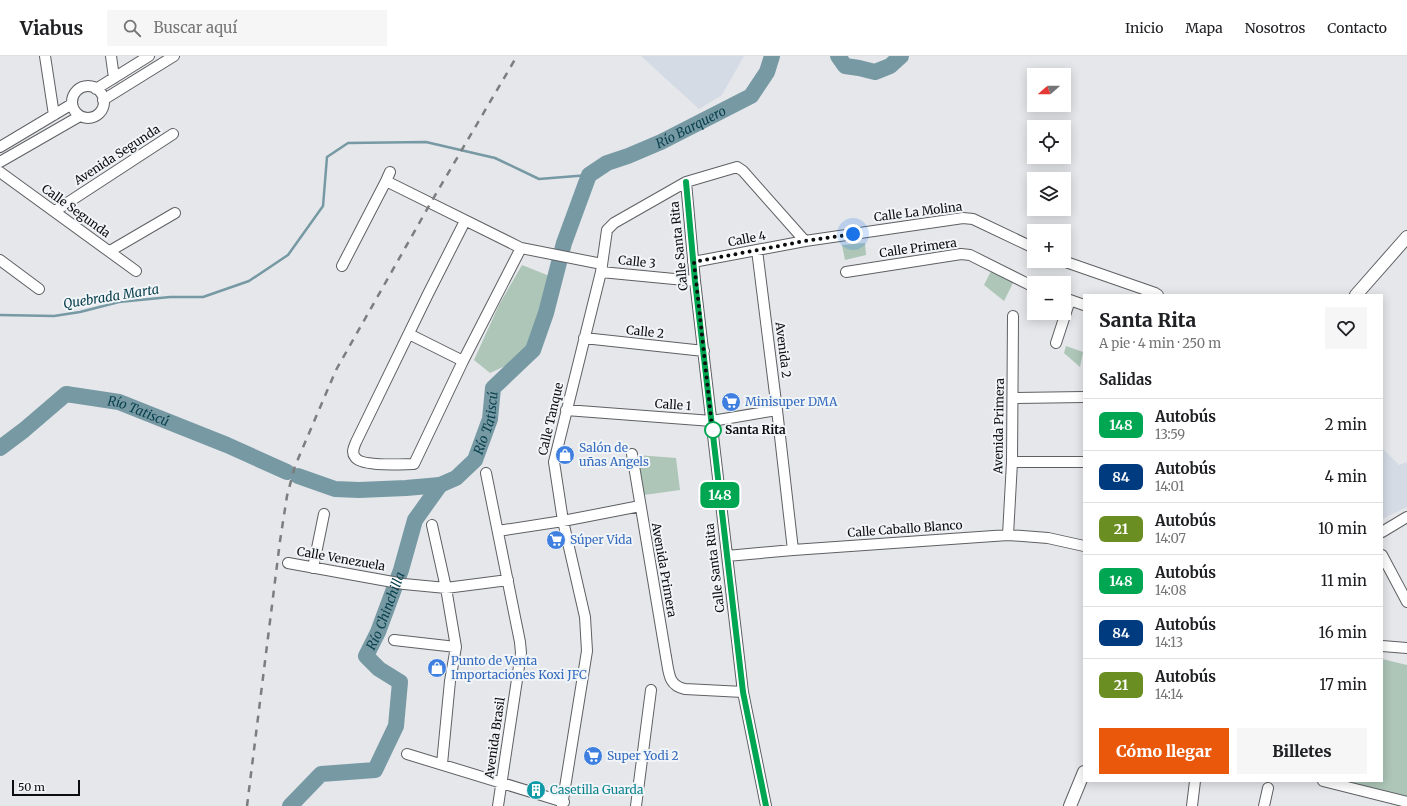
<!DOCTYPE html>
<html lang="es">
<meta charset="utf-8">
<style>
:root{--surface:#fff;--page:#f6f6f6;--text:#202124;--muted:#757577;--line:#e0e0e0;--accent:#ea580c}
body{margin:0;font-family:Merriweather,serif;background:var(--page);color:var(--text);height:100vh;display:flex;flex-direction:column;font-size:15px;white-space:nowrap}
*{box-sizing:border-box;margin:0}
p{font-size:13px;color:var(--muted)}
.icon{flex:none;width:22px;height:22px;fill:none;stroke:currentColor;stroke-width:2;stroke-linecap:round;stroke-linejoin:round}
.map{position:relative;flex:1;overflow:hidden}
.panel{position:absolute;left:1083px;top:238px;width:300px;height:488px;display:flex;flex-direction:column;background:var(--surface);border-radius:0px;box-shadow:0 2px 10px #0003}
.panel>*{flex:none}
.badge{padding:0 8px;border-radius:6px;font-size:14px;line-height:26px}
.needle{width:26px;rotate:250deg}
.buttons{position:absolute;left:1027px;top:12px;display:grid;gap:8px}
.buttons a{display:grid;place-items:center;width:44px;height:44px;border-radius:0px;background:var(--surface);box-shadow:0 2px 10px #0003;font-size:20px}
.scale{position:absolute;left:12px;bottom:10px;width:68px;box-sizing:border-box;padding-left:4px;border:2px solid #0c0d0e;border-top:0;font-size:11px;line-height:14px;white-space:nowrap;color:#0c0d0e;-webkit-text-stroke:3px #f2f5f8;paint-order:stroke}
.you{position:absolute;width:20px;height:20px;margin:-10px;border:3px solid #fff;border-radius:50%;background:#1a73e8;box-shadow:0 0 0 6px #1a73e833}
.map>.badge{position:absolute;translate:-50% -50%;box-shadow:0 0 0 2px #fff}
h2{padding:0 16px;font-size:15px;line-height:36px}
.round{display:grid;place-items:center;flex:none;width:42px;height:42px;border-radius:0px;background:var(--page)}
.head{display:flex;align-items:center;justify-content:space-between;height:68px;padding:0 16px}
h1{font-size:19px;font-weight:800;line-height:30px}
.primary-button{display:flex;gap:8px;margin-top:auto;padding:8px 16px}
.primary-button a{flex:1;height:46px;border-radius:0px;background:var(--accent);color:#fff;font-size:16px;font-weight:800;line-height:46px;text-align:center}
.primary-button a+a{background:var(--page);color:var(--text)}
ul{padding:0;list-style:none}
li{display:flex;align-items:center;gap:12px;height:52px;padding:0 16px;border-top:1px solid var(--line)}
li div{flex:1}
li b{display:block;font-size:15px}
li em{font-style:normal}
li .badge{min-width:44px;font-weight:700;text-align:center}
header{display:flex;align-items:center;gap:24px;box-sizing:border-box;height:56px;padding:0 20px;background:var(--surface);border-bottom:1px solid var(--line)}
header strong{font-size:19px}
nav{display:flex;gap:22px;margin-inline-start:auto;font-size:14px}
.search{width:280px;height:36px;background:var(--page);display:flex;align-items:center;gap:10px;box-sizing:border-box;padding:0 14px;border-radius:0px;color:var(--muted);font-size:15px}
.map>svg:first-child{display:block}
</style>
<header>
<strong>Viabus</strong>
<div class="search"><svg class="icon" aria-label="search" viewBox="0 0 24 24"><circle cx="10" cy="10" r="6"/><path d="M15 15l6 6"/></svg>Buscar aquí</div>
<nav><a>Inicio</a><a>Mapa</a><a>Nosotros</a><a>Contacto</a></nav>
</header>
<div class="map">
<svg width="1407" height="750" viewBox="0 0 1407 750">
<rect width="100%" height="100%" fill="#e5e7eb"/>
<path fill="#d4dbe5" d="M641,0h103l-22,39 -23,14z
M1382,392l17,17 8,-3v45l-25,12z"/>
<path fill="#adc6b7" d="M865,187l1,12 -21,5 -3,-15z
M522,209l35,14 -19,72 -48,22 -16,-13 25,-55z
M991,215l22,12 -9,18 -20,-16z
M1066,290l17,6 -3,15 -16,-14z
M637,399l39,3 4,32 -36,5z
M1382,603l25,6v133l-56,-13v-4h31z"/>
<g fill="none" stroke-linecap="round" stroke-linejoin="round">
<path stroke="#7699a3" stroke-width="2.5" d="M0,259l54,1 26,-4 39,-10 51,-5h33l46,-16 39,-26 35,-49 4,-49 21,-14 78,-1 69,16 44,21 50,-4"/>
<g stroke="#7699a3" stroke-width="16">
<path d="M838,0l7,10 14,2 16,4 15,-6 11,-10"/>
<path id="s1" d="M0,392l24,-18 42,-36 53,8 108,43 60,27"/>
<path id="s2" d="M298,420l37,13 24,1 47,-2 34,-3 16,-7 19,-18 15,-41 3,-31 40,-38 13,-37 18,-70 25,-68 18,-12 21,-7 33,-14 90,-46 16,-24 5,-16"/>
<path id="s3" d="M290,750l31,-32 54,-4 21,-44 4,-44 -21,-13 -13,-13 12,-24 23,-62 14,-50 25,-35"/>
</g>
<defs>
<path id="minor" d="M45,0l9,59
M111,0l3,22
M72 46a16 16 0 1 1 32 0a16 16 0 1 1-32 0Z
M96,33l53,-33
M103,44l71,-44
M0,91l72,-43
M0,106l80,-46
M0,116l136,99
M386,125l4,-9
M686,126l9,99 48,411 23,114
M55,155l118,-77
M465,165l-37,73 -72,148c-2,5 -5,10 -1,15 6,10 47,7 59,7l49,-103 58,-113
M757,194l20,160 16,140
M110,195l65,-38
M0,204l39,29
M1063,205l92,32 3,2
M693,206l112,-21
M342,210l44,-85 135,67 81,16
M601,216l94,9
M846,216l115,-18 9,1 64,32
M1064,242l20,7
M409,278l54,27
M584,282l120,13
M1056,287l14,-43
M1013,342l71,-1
M566,354l146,11 65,-11
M632,398l34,203c3,15 2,29 19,32l58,3
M1012,406h72
M486,417l34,169 1,11 -23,153
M432,469l14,63 10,59 -6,34 -8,83
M498,475l65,-10 77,-15
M1382,476l25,-15
M1008,479l4,-73 1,-146
M1382,499l25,47
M727,500l66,-6 215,-15 40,3 36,8
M288,507l116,21 42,4 62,-8
M313,512l11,-54
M394,584l62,7
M1382,590l25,2
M407,698l157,48
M1323,725l84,21
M562,750l25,-155 -2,-34 -22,-96 -9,-59 47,-190 6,-42 7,-7 72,-41 51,-15 6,4 62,70 158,-23 10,1 61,29
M636,750l15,-116
M1192,750l3,-25
M1264,750l4,-18"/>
<path id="major" d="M1356,239l51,-58
M1070,750l14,-34"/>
</defs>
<use href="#minor" stroke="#5e6063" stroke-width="12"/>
<use href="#major" stroke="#5e6063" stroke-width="14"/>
<use href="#minor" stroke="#fff" stroke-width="10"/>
<use href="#major" stroke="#fff" stroke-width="12"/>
<path stroke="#7b7d7f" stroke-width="2.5" stroke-dasharray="7 7" stroke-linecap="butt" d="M247,750l33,-265 7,-45 8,-30 41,-96 94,-166 87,-148"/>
</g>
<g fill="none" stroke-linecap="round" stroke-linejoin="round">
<defs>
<path id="line" d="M686,126l9,99 48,411 23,114"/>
</defs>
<use href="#line" stroke="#fff" stroke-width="9"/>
<use href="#line" stroke="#00a651" stroke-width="6"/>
<path stroke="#0c0d0e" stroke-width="4" stroke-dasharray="0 7.2" d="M713,374v6l-19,-174 111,-21 48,-7"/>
</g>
<defs>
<symbol id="supermarket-disc" viewBox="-11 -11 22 22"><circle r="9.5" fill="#3f7fe0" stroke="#f2f5f8"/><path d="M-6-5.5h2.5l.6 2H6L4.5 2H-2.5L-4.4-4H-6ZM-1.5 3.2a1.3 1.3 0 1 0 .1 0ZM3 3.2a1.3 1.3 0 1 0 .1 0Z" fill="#fff"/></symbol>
<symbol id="shop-disc" viewBox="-11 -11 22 22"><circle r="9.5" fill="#3f7fe0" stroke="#f2f5f8"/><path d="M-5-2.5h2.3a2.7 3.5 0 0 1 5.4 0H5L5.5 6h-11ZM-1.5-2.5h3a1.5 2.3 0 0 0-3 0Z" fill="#fff"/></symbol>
<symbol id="building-disc" viewBox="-11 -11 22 22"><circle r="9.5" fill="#0f9aa8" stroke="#f2f5f8"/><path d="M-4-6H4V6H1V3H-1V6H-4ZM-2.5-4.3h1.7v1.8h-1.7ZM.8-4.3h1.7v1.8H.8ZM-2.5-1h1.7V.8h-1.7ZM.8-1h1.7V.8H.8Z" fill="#fff"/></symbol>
</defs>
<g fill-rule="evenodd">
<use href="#supermarket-disc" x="720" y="335" width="22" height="22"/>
<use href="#shop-disc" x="554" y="388" width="22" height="22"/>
<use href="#supermarket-disc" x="545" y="473" width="22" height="22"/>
<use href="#shop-disc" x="426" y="601" width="22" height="22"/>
<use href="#supermarket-disc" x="582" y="689" width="22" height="22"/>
<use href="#building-disc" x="525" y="723" width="22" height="22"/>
</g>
<circle fill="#fff" stroke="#00a651" stroke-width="2" cx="713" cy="374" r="8"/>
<g text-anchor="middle" stroke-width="4" stroke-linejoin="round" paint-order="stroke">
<g font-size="12" fill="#0c0d0e" stroke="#f2f5f8">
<text transform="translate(117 99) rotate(-33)" y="4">Avenida Segunda</text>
<text transform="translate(76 155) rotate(36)" y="4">Calle Segunda</text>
<text transform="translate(918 156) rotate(-7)" y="4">Calle La Molina</text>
<text transform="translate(747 183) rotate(-11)" y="4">Calle 4</text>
<text transform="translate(679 190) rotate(-96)" y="4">Calle Santa Rita</text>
<text transform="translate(918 192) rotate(-8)" y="4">Calle Primera</text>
<text transform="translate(637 206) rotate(6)" y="4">Calle 3</text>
<text transform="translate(645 276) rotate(6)" y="4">Calle 2</text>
<text transform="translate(783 294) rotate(83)" y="4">Avenida 2</text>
<text transform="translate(673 349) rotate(4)" y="4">Calle 1</text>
<text transform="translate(551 363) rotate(-77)" y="4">Calle Tanque</text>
<text transform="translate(999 370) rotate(-89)" y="4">Avenida Primera</text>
<text transform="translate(905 473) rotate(-4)" y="4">Calle Caballo Blanco</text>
<text transform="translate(341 503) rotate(10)" y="4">Calle Venezuela</text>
<text transform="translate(715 512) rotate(-97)" y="4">Calle Santa Rita</text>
<text transform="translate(664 514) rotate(80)" y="4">Avenida Primera</text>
<text transform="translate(495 682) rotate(-82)" y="4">Avenida Brasil</text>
</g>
<g font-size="12" fill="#366cbe" stroke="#f2f5f8" text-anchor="start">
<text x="745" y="350">Minisuper DMA</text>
<text x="579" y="396">Salón de<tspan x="579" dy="14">uñas Angels</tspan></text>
<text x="570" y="488">Súper Vida</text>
<text x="451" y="609">Punto de Venta<tspan x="451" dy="14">Importaciones Koxi JFC</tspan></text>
<text x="607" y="704">Super Yodi 2</text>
</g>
<g font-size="12" font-weight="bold" fill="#0c0d0e" stroke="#f2f5f8" text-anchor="start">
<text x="725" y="378">Santa Rita</text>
</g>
<g font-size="12" fill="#0d838f" stroke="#f2f5f8" text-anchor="start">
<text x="550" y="738">Casetilla Guarda</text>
</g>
<g font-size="13" font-style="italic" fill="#0b424f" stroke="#f2f5f8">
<text dy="5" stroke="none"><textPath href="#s2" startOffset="615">Río Barquero</textPath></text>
<text transform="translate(111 240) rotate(-9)" y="5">Quebrada Marta</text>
<text dy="5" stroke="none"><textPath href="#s1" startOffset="160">Río Tatiscú</textPath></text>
<text dy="5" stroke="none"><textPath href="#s2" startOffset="227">Río Tatiscú</textPath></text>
<text dy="5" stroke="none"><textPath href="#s3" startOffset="284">Río Chinchilla</textPath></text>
</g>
</g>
</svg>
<div class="buttons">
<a><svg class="needle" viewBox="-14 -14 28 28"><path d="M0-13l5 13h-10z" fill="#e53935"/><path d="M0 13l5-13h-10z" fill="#757577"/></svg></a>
<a><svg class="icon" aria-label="locate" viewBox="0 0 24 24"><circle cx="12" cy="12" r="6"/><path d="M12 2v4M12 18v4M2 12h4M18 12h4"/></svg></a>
<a><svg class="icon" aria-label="layers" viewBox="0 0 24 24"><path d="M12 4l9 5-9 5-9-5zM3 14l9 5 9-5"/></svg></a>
<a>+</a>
<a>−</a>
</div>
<div class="scale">50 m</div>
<div class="you" style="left:853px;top:178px"></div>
<b class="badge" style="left:720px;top:439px;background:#00a651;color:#fff">148</b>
<section class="panel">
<div class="head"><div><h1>Santa Rita</h1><p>A pie · 4 min · 250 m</p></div><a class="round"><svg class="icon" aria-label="heart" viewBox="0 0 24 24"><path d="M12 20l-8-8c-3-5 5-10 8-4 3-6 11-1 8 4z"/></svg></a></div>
<h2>Salidas</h2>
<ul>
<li><span class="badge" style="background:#00a651;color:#fff">148</span><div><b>Autobús</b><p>13:59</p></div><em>2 min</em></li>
<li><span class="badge" style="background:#003b80;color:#fff">84</span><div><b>Autobús</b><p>14:01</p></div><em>4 min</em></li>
<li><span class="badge" style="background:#6b8e23;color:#fff">21</span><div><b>Autobús</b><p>14:07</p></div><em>10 min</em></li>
<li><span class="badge" style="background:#00a651;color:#fff">148</span><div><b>Autobús</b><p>14:08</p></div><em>11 min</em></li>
<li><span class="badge" style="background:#003b80;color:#fff">84</span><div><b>Autobús</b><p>14:13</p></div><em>16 min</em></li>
<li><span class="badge" style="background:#6b8e23;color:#fff">21</span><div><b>Autobús</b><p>14:14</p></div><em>17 min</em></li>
</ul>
<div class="primary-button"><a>Cómo llegar</a><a>Billetes</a></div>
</section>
</div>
